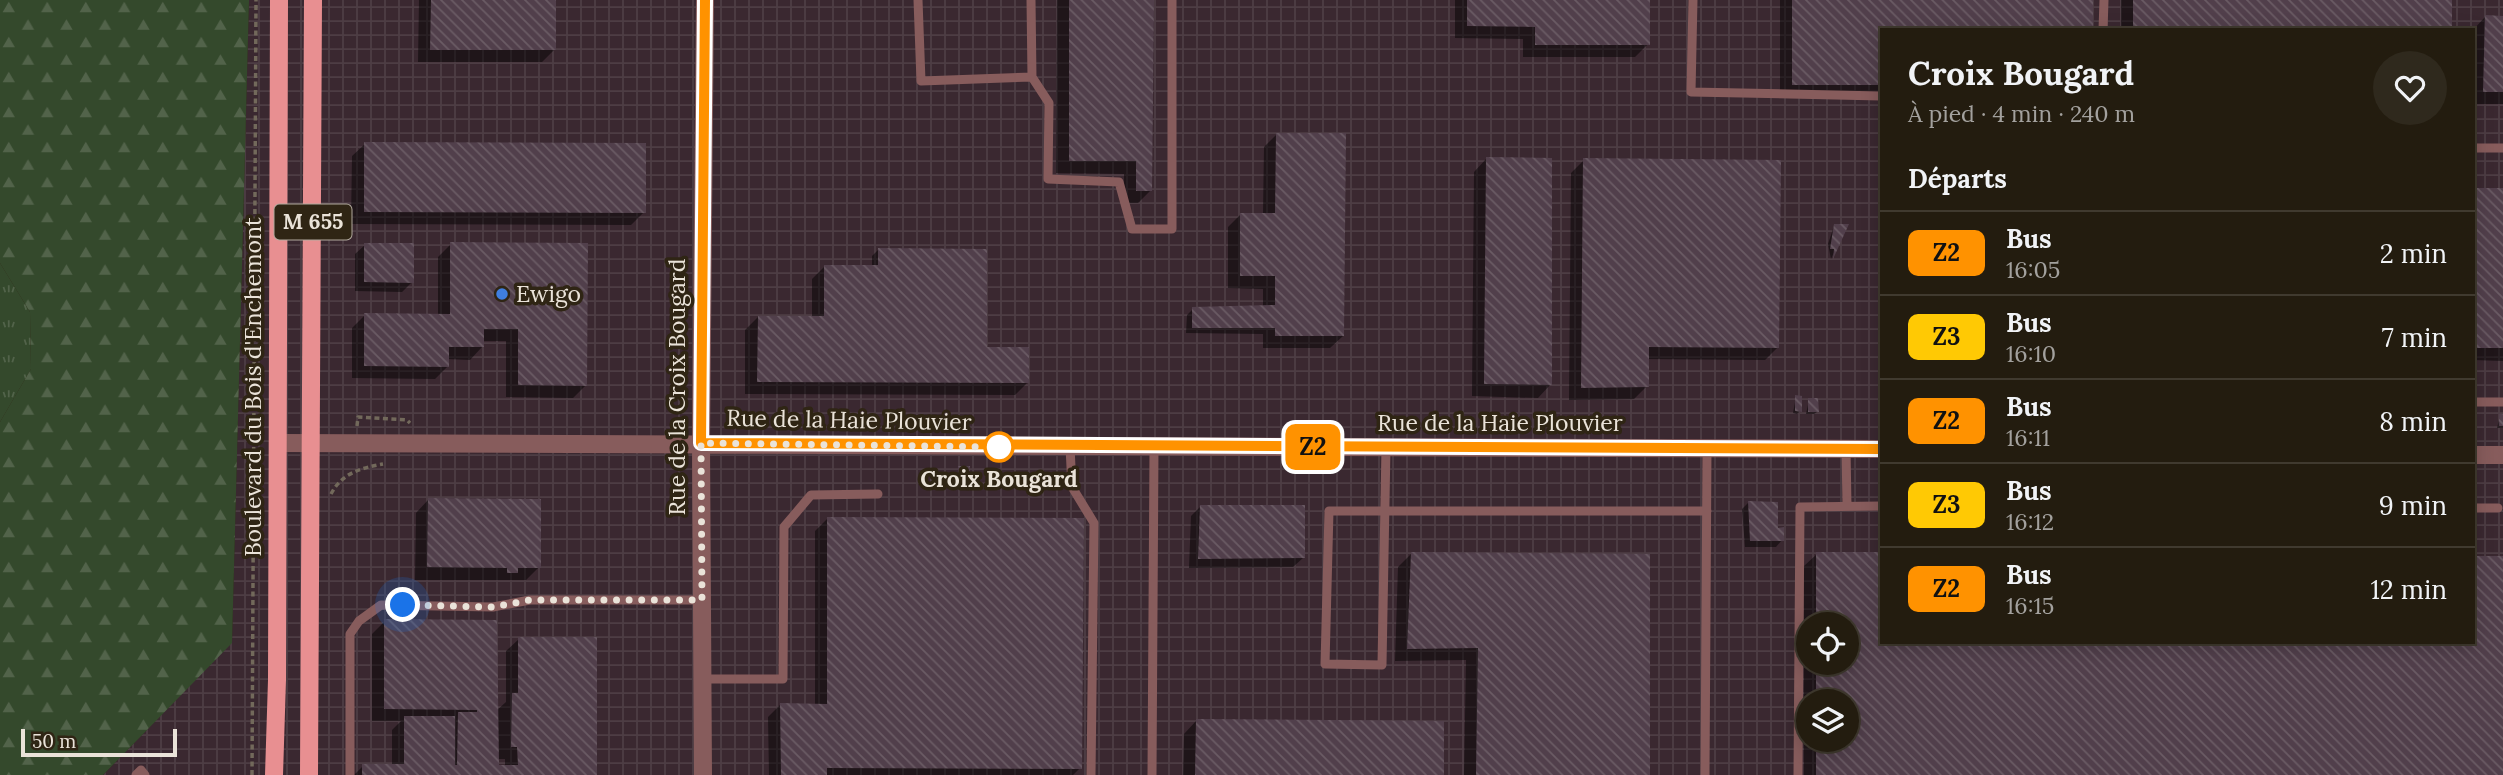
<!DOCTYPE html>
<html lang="fr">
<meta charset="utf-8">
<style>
:root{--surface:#231c0f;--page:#2f291d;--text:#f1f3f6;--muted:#a3a19e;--line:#403a2f}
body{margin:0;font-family:Lora,serif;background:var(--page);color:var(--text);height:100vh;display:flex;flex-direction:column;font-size:26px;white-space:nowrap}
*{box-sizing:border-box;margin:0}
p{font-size:23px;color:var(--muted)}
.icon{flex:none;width:38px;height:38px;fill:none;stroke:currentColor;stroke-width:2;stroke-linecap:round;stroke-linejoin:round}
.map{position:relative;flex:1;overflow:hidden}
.drawer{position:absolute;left:1880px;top:28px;width:595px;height:616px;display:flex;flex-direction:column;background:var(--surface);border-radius:0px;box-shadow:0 4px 18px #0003,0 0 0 2px var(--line)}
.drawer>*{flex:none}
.badge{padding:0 14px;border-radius:10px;font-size:24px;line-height:46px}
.fabs{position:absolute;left:1796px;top:612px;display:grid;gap:14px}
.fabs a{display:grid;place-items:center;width:63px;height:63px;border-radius:50%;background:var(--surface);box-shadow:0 4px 18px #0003,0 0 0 2px var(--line);font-size:35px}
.scale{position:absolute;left:21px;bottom:18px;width:156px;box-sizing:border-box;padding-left:7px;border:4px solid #eae3d9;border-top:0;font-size:19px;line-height:24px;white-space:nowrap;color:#eae3d9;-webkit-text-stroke:5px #2f2514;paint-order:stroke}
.you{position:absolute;width:35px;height:35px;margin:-18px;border:5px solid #fff;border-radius:50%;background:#1a73e8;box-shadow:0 0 0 10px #1a73e833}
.map>.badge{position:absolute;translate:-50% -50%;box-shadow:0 0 0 4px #fff}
h2{padding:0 28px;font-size:26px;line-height:63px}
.round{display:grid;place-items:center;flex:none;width:74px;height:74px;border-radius:37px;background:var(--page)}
.summary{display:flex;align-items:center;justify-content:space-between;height:119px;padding:0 28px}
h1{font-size:33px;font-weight:700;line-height:52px}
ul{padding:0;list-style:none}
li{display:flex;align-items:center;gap:21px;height:84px;padding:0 28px;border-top:2px solid var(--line)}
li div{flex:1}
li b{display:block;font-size:26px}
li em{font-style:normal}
li .badge{min-width:77px;font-weight:700;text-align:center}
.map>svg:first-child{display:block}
</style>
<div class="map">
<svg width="2503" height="775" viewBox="0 0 2503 775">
<defs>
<pattern id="industrial-grid" width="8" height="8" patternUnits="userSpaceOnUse" patternTransform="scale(1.75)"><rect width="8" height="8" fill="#3a2830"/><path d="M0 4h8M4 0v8" fill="none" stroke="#4d3d44"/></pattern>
<pattern id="grass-tufts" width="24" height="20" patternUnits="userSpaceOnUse" patternTransform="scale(1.75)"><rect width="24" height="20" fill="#34492c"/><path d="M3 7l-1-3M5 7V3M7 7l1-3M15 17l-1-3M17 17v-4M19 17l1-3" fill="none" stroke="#52634a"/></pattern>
<pattern id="forest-firs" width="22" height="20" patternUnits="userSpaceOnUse" patternTransform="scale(1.75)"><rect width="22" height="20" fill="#34492c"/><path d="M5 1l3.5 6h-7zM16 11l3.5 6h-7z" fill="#52634a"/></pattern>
<pattern id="building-back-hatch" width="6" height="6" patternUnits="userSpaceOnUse" patternTransform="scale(1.75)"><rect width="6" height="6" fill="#513f4b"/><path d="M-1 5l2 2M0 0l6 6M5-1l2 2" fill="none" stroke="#6a5b64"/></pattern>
</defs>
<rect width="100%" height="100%" fill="#2f2514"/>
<path fill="url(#industrial-grid)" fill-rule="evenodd" d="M249,0h2254v775h-2400l129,-133zM1881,30h592v612h-592zM1808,625h38v38h-38zM1808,702h38v38h-38z"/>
<path fill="url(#grass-tufts)" d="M0,263l30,49 1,57 -31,53z"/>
<path fill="url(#forest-firs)" d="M0,0h249l-17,643 -129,132h-103v-353l31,-53 -1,-57 -30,-49z"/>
<path fill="#0007" fill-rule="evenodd" d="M419,0h136l-1,50 -12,12h-124z
M1057,0h95l-1,190 -13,13h-14v-29l-68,-1z
M1455,0h193v44l-13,13h-112v-18l-68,-1z
M1780,0h311l-210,30v67h-101z
M2121,0h329v30h-329z
M2485,17h18v87h-30v-74z
M1277,134l66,202 -13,12h-67v-14l-77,-1 1,-18 6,-6 70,-2v-18l-35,-1v-61l13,-13h22l1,-67z
M365,144l279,68 -13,13 -280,-1 1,-68z
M1486,159l64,226 -12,13 -66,-2 2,-224z
M1584,160l194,187 -13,13 -118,-1v27l-13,13 -65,1 2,-227z
M2473,189l30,1v171l-30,-1z
M1834,226h12l-15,33 -3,-15z
M451,244l135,141 -13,13 -67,-1v-56h-24v6l-12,13 -22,-1v7l-13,13 -83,-1v-50l13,-13h73v-58z
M365,245l47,37 -10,10 -47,-1v-37z
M878,250l108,98 42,34 -13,13 -270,-1v-64l13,-13 54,1v-39l13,-13 47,1v-11z
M1796,397l4,14 -3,3 -4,-1z
M1809,400l8,12 -3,2h-8z
M2500,416h3v12h-6z
M428,500l111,67 -13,13h-111l1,-67z
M1748,503l28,26 6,11 -6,7h-31l-3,-38z
M1201,506l102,52 -10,9 -104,1 2,-52z
M828,518l252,250 -7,7h-304l-1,-58 13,-13 34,1v-174z
M1411,554l238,221h-185l2,-115 -71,1 3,-94z
M1817,554h64v88h592v-84h30v217h-699v-209zM1808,625h38v38h-38zM1808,702h38v38h-38z
M385,621l111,90 10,-9v-51l13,-12 76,136h-241l9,-9h29v-36l9,-9h-29v-87zM497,759h8v7h-8z
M1196,721l246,54h-259l1,-41z"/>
<path fill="url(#building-back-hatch)" d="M431,0h125v50h-126z
M1069,0h85l-2,191h-16v-30h-67z
M1467,0h183v45h-115v-18l-68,-1z
M1792,0h301v30h-212v55h-89z
M2133,0h319v30h-319z
M2485,15l18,1v76h-20z
M1276,133h70l-2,203h-69v-8h-83v-21l83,-2v-29h-35v-63h35z
M364,142l282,1v70l-282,-1z
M1486,157l66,1v227l-68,-1z
M1583,158l198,2 -2,188 -130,-1v40l-68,1z
M2473,188h30v160h-30z
M1834,224h15l-16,35 1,-10h-4z
M450,242l138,1 -1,143 -69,-1v-56h-34v18h-35v20l-85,-1v-53l86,1z
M364,243h50v40l-50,-1z
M878,248l109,1v98h42v36l-272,-1 1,-66h66v-51h54z
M1795,395l7,1v16l-7,-1z
M1808,398h10l1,14h-11z
M2499,414h4v12h-4z
M958,466h12v5h-12z
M428,498l113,1v69h-23v5h-11v-5l-80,-1z
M1748,501l30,1v26l6,-1v14h-34z
M1200,505h105v53l-107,1z
M827,517l257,1 -2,251 -255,-1v7h-46l-1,-72 47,1z
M1411,552l239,2v221h-174l2,-127 -71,1z
M1816,552h65v90h592v-86h30v219h-687v-35h30v-38h-30v-39h30v-38h-30z
M384,619l113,1 2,145h19l-1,-18h-6l1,-54h6v-56h79v138h-235v-11h42v-48h51v49h2l1,-53h19v-2l-93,-1z
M1196,719l248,2v54h-249z"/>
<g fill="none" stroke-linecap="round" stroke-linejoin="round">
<path stroke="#72695b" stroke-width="3.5" stroke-dasharray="5 3.5" stroke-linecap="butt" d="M357,426l1,-9 49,3 3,3
M331,494c11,-21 30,-26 52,-30
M252,775l4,-775"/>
<path stroke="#875c5c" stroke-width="9" d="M918,0l3,81 111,-4 -1,-77
M1693,0l-2,92 190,4
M2103,30l1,-30
M1032,77l17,26 -1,76 71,3 13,47h40v-229
M2473,148h30
M2473,402h30
M1070,447l2,40 22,36 -3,252
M1386,447l-4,218 -57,-1 4,-153h378
M1846,449l1,57
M2473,508h25
M702,679h81l1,-152 27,-32 67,-1
M136,775l5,-5 4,5
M350,775v-141l9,-13 22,-16 112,2 37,-7h172
M1152,775l2,-327
M1705,775l2,-326
M1798,775l2,-268 81,-1"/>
<path stroke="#875c5c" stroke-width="18" d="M278,443l1603,6
M2473,455h30
M703,775l-2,-332 4,-443"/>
<path stroke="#e88f91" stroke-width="18" d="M274,775l3,-95 2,-680
M309,775l4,-775"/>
</g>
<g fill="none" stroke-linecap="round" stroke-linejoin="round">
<defs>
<path id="line" d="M705,0l-4,443 1180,6"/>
</defs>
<use href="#line" stroke="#fff" stroke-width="16"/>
<use href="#line" stroke="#ff9200" stroke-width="10"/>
<path stroke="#eae3d9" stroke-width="7" stroke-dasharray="0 12.6" d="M403,605l90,2 37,-7h172l-1,-157 302,4h-4"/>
</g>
<circle fill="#3f7fe0" stroke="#2f2514" stroke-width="2.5" cx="502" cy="294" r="7"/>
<circle fill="#fff" stroke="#ff9200" stroke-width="3.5" cx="999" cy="447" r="14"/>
<g text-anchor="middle" stroke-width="7" stroke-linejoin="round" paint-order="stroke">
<rect fill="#2f2514" stroke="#b2aa9e" stroke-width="2" x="274.5" y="204.5" width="77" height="35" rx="5"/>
<g font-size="21" font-weight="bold" fill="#eae3d9">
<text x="313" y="229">M 655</text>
</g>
<g font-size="23" fill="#eae3d9" stroke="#2f2514" text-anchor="start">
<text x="516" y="302">Ewigo</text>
</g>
<g font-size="23" fill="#eae3d9" stroke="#2f2514">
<text transform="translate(253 387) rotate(-90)" y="8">Boulevard du Bois d'Enchemont</text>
<text transform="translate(677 387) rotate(-90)" y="8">Rue de la Croix Bougard</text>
<text transform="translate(849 420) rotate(1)" y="8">Rue de la Haie Plouvier</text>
<text x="1500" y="431">Rue de la Haie Plouvier</text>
</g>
<g font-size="23" font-weight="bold" fill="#eae3d9" stroke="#2f2514">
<text x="999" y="487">Croix Bougard</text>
</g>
</g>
</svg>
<div class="fabs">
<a><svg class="icon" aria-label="locate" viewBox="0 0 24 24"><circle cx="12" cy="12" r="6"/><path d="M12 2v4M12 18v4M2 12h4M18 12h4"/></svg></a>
<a><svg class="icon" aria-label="layers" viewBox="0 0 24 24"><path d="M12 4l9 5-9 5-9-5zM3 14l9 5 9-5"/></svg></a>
</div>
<div class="scale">50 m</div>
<div class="you" style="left:403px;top:605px"></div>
<b class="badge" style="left:1313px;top:447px;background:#ff9200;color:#111">Z2</b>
<section class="drawer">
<div class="summary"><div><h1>Croix Bougard</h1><p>À pied · 4 min · 240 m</p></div><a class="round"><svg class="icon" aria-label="heart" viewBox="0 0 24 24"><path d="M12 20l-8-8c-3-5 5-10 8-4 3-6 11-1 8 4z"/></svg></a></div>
<h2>Départs</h2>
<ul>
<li><span class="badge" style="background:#ff9200;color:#111">Z2</span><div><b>Bus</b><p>16:05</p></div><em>2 min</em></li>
<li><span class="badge" style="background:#ffc904;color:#111">Z3</span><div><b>Bus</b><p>16:10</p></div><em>7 min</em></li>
<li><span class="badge" style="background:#ff9200;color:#111">Z2</span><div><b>Bus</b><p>16:11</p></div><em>8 min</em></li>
<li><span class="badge" style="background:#ffc904;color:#111">Z3</span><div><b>Bus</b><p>16:12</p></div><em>9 min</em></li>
<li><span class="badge" style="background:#ff9200;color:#111">Z2</span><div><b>Bus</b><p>16:15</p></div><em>12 min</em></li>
</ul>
</section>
</div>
